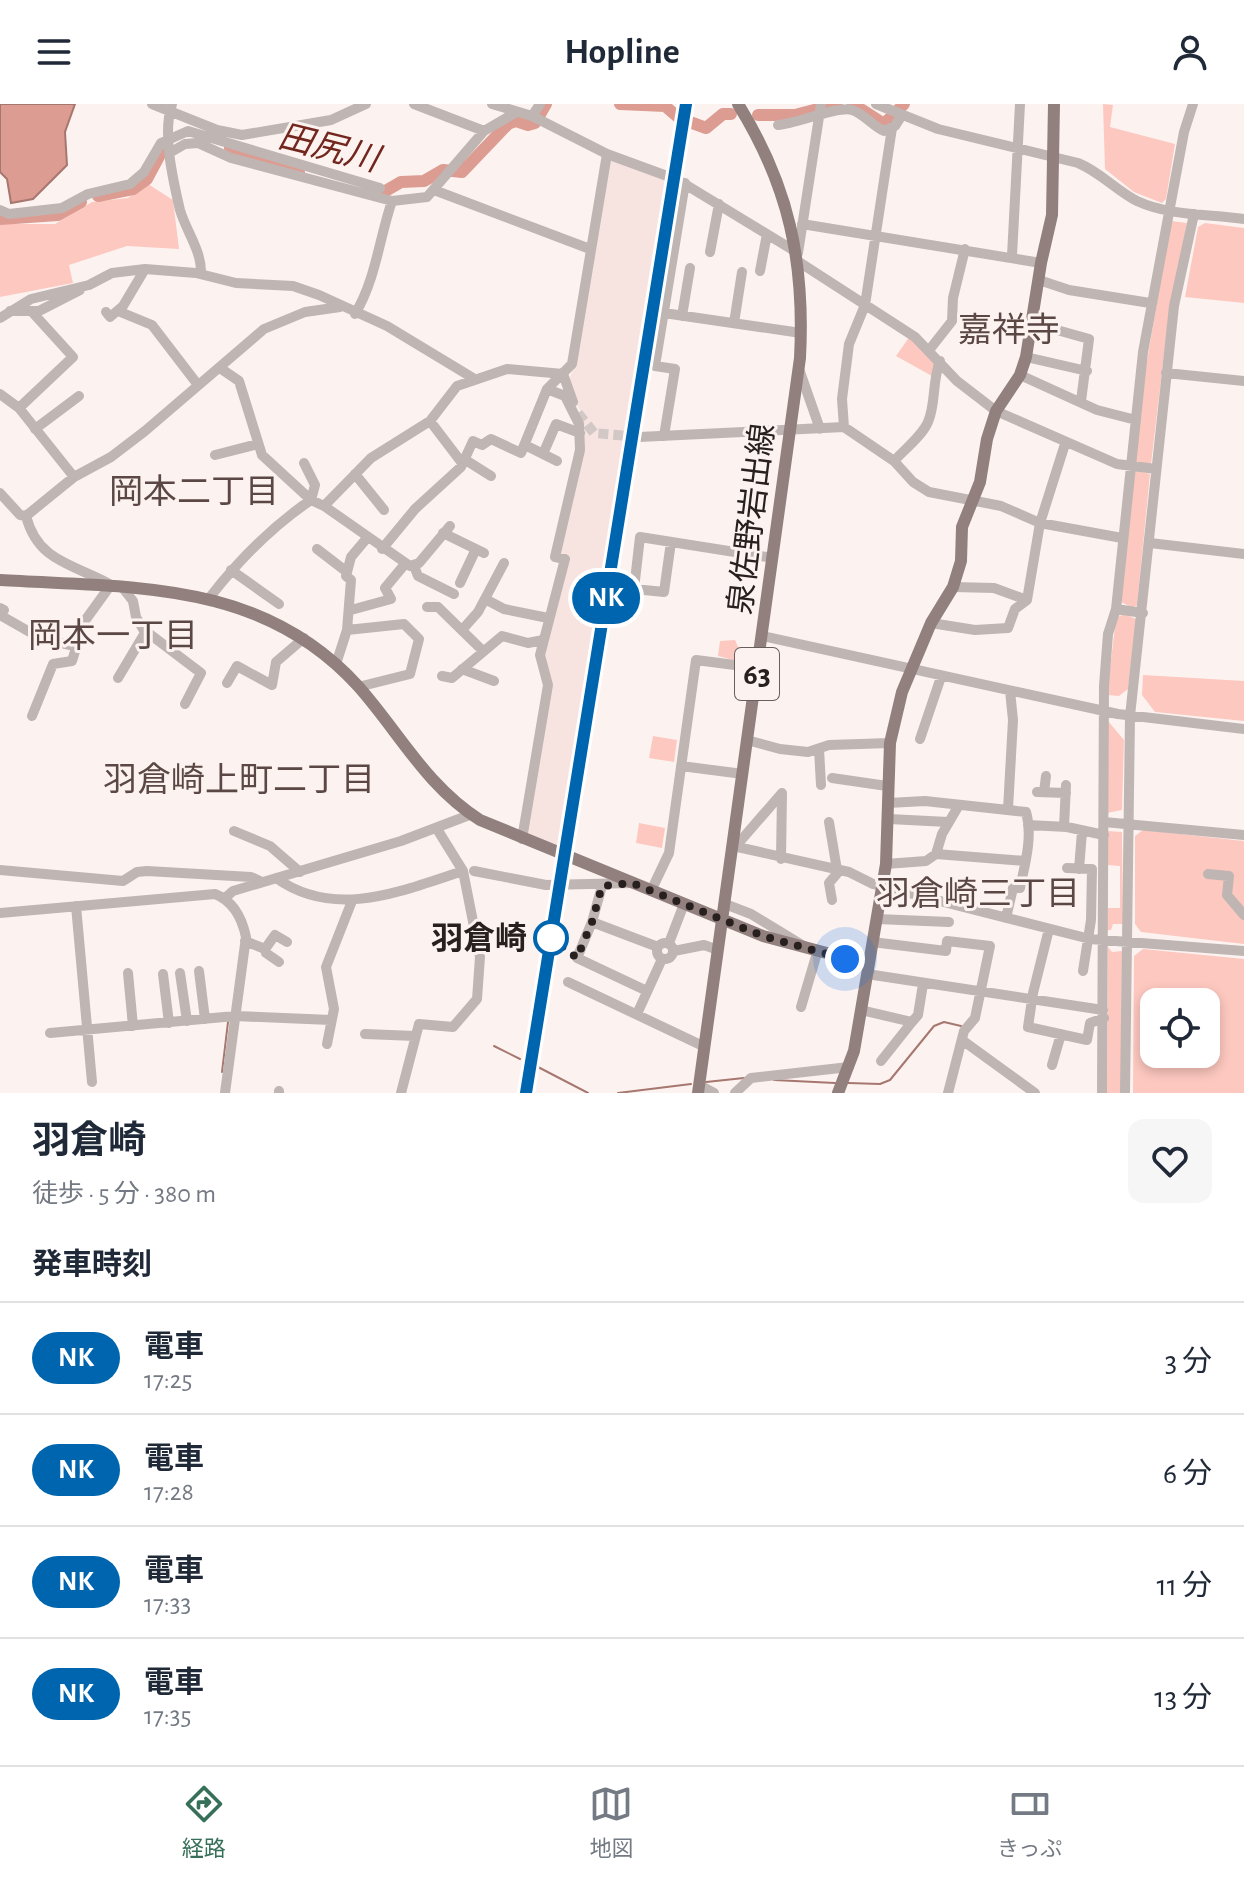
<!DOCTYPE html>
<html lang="ja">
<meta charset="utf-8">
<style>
:root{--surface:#fff;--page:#f6f6f7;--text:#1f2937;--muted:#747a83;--line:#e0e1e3;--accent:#367059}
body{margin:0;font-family:"Alegreya Sans","Noto Sans JP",sans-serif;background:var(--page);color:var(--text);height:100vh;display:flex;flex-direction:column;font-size:30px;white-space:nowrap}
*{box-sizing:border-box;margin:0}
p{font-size:26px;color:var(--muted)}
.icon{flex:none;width:44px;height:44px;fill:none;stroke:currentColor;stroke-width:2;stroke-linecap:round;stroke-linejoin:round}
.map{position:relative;height:989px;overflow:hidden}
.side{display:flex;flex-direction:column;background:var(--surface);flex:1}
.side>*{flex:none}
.badge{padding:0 16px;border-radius:26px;font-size:28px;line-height:52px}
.fabs{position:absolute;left:1140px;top:884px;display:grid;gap:16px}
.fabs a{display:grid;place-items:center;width:80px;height:80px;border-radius:16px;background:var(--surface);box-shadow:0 4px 12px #0003;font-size:40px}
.you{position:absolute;width:40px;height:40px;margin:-20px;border:6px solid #fff;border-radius:50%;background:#1a73e8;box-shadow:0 0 0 12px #1a73e833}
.map>.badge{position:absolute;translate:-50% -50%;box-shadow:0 0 0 4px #fff}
h2{padding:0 32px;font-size:30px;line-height:72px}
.round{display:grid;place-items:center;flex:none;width:84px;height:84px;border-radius:16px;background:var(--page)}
.overview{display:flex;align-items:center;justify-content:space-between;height:136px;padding:0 32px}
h1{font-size:38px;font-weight:700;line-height:60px}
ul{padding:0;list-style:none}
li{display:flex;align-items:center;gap:24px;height:112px;padding:0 32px;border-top:2px solid var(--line)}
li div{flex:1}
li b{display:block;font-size:30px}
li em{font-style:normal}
li .badge{min-width:88px;font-weight:700;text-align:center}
header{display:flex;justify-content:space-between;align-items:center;height:104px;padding:0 32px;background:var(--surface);font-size:36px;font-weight:700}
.dock{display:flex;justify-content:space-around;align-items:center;height:112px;border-top:2px solid var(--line);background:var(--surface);font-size:22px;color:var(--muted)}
.dock a{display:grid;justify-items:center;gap:4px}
.dock .active{color:var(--accent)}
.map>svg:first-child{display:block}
</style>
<header><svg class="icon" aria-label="menu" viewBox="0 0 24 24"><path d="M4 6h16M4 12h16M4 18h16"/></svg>Hopline<svg class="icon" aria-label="person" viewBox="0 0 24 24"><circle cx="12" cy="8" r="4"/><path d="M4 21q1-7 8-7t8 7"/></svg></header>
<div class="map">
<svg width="1244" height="989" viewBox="0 0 1244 989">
<rect width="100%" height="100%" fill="#fcf3f1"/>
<path fill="#f7e4e1" d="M610,56l62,23 -111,668 -35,-14 23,-152 -7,-29 27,-99 -11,-3 23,-141 -13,-31 7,-17z"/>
<path fill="#fdc8bf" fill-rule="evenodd" d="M1103,0l10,1 -3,22 65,17 -9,55 -4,4 -28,-11 -29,-23z
M148,80l25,16 6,49 -52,-3 -58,19 4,18 -73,14v-73h55l37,-22 36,-4z
M1171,117l16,2 -18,89 -18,152h-16l9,-86z
M1205,119l39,5v75l-59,-6 13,-70z
M910,232l28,25 -6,15 -36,-20z
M1135,366l15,4 -13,131 -4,3 -12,-6z
M1124,510l12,5 -8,70 -9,7 -12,-1 9,-77z
M735,536l3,7 21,4 -2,15 -39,-10 2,-15z
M1143,571l101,6v40l-89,-9 -13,-17z
M1108,617l16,19 -2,70 -15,3z
M653,632l24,4 -3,22 -25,-4z
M639,719l26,5 -3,20 -26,-5z
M1143,726l101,11v103l-103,-12 -6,-8v-88z
M1107,727l15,1 1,92h-10l-2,6h-4l1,-22h12v-42l-13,-1z
M1108,843l4,5 10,-1 -1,142h-14z
M1143,845l101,10v134h-111l1,-137zM1206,898v52h-52v-52z"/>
<path fill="#dc9c92" stroke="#a6776f" stroke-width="2" d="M0,0h75l-10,28 2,33 -34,34 -22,4 -4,-24 -7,-7z"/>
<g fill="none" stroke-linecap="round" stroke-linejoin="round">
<path stroke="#a6776f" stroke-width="2" d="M494,942l26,13
M538,963l50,26
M222,968l6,-50
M774,976l61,3
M706,978l38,-4
M848,979l32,1 10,-4 44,-54 10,-4 17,4
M618,989l73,-9"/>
<path stroke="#dc9c92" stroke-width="12" d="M620,0l45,2 14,12 27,10 17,-14h8
M853,0l31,20 20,-20
M758,11h37l42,-11
M230,44l69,24
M367,87l15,2 19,-11 23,-1 19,-11 19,2 46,-48 8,-3 12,4 7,-2 11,-19
M98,92l35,-7 14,-10 15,-28
M0,115l58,-4 23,-13"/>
<path stroke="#d2c9c7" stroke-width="10" stroke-dasharray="10 5" stroke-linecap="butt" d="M578,309l16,20 45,4"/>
<path stroke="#bfb5b3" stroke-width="10" d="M152,0l65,26 25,5 89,-15 35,-16
M172,0c-10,29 1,76 8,106 6,21 22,41 21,64
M414,0l70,27
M492,0l40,12 75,38 71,26 120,73 23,-149
M876,0l62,25 140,34c22,9 38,27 59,38 32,15 72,13 107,18
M532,12l8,-12
M778,21c19,-1 61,-20 74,-15 12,4 21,16 32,21l11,-5 7,-11
M171,48l14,-8 13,-1 33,15 161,43
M434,86l156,59
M0,106l9,4 53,-6 26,-14 42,-10 14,-12 17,-29 27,-12 192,57
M802,120l239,39
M710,148l9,-48
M1012,152l8,-152
M799,158l116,75 42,44 39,30 121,53 39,5
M760,167l7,-37
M1039,176l30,10 81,13
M10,207h29l41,-21
M118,207l34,14 46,60
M106,208l4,5 13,-11 22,-37
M664,209l137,20
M355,210c21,-35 24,-75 37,-113l35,-4 57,-66 31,-18
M682,212l8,-48
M0,214l31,-19 58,-14 23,-12 33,-4 51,4 40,10 57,3 26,9 68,31 86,52
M734,219l8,-51
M1057,226l32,9 -8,62
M930,245l22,-28 1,-23 12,-49
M1026,253l61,14
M220,264l19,13 23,74 49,45 4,-15 -11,-22
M799,265l21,60
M1166,269l78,8
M563,270l10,28
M1020,271l77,35 39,10
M0,290l19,14 55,69
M19,304l54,-51 -40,-44
M430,317l32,42
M844,323l-2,-28 7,-55 16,-39 27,-177
M35,325l44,-33
M664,332l11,-67 -20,-3 30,-183
M639,333l205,-10 50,34 19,21 16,10 72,14 39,17 82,15
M525,341l32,16
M543,350l13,-30 24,9
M215,351l43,-11
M464,355l27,17
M894,357c10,-11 28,-25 34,-39 8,-18 4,-41 12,-61
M355,370l29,36
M0,389l20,22 6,1 48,-39 37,-20 34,-26 119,-102 41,-17 35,-5
M324,402l86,60 9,-3 31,-37
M26,412c12,47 49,48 87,70
M443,429l41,20
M671,438l-7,50 -30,-3 6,-52 133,21
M1150,439l94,11
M317,445l30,23
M382,445l33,-40 46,-42 12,-26 9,4 9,-6 30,14 26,-64 25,-25 35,-210
M414,462l4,10 36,18
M231,466l48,34
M460,479l16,-34
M122,483l11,14 3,16 7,12 58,44 -16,31
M953,483l41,1 33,12
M210,493c29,-37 61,-70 101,-97l13,6 47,-48 59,-37 27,-35 50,-17 56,5
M485,495l19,10 44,9
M427,503h11l44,43
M0,504l4,2 -4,5 42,24 33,7
M1116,505l27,4
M351,506l40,-11 -6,-11 20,-24
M931,519l44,7 33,-2 7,-19 12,-9 13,-77 25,-79
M347,526l57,-6 15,15 -9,35 -52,13
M462,526l16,-18 26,-49
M762,532l356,78 126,15
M336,560l11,-34 4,-50 -5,-4 5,-19 16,-19
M462,565l32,12
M442,572l10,2 50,-42 26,7 15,-3
M118,574l28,-47
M227,579l10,-17 35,19 4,-23 28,-24
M32,612l21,-52 19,-3 12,-39 26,-36
M920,635l21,-62
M747,636l33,9 28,3 21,-7 61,-2
M819,645l2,36
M681,662l62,8
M832,674l55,8
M1037,688l29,1
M1044,688l2,-16
M888,699l37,-2 101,11c7,24 -1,52 -6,76h-7l-7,30
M1008,705l5,-89 -3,-29
M889,715l59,3
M829,718l8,48
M1104,718l140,13
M1028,721l39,2 37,8
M1064,723l2,-42
M234,727l36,15 30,26
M522,735l26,-154 -8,-30 25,-96 -10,-2 25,-107 -1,-26 -14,-28 -18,-7
M733,742l116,26 24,12 217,55 154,12
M736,742l46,-53 -1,66
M936,750l6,-20 17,-29
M886,760l40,-3 10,-7 89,7
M1067,764l25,1 -1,51 -8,51
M1079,765l3,-37
M0,766l123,11 14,-9 10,-1 104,6 11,5
M474,767l72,14 86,-2
M1208,770l21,2 -2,19 17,20
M276,774c59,42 125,13 187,-7
M651,787l18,-38 27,-193 62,8
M225,794l8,-7 168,-50 71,-27
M832,796l-3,-17 11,-13
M725,800l26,10 56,34
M76,802l16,176
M0,809l215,-19c18,7 27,24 31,43l-21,156
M877,815l72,3
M592,818l10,-36
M1049,825l-16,64 -5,34 59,13 3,-17 14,-5
M245,837l20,8 1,4 13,9
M872,838l74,9 1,-10 43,5 -15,72 -11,13 -16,62
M657 847a8 8 0 1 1 16 0a8 8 0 1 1-16 0Z
M669,839l15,-39
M265,845l10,-14 12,7
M674,847l30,-6 14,5
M199,867l6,48
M128,869l5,53
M180,869l7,48
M163,870l6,49
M867,870l236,36
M568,878l137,65
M647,887l-70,-33 15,-36 66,25
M801,903l16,-54
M861,906l51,12 6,-7 5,-31
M637,910l25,-55
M50,929l185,-17 96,4
M365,930l50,2
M962,936l73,53
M327,940l7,-35 -8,-42 26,-66
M881,957l31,-39
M1052,961l9,-31
M699,981l15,8
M279,989v-2
M401,989l18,-69 34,3 24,-28 3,-42 -17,-86 -26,-42
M735,989l16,-15 98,-11
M1102,989l2,-407 4,-52 8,-25 27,-257 41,-220 9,-28
M1125,989l5,-377 44,-410 20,-92"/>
<path stroke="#91807d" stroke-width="12" d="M0,476c131,8 261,-1 358,106 41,46 68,100 122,134l283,116 105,28
M698,989l102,-735c5,-96 -11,-172 -62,-254
M838,989l16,-42 32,-187 4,-121 12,-51 29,-69 22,-36 8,-26 1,-34 18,-45 7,-43 9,-28 24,-36 6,-18 15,-94 11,-48 2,-111"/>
<defs>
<path id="rail" d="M526,989l160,-989"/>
</defs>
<use href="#rail" stroke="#827977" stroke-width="5"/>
<use href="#rail" stroke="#fcf3f1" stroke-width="2" stroke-dasharray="6" stroke-linecap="butt"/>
</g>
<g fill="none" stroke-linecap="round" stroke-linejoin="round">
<defs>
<path id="line" d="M526,989l160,-989"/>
</defs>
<use href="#line" stroke="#fff" stroke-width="18"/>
<use href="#line" stroke="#0065af" stroke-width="12"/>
<path stroke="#28201e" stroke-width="8" stroke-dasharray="0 14.4" d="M551,834l26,20 15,-36 10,-36 30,-3 131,53 82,23"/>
</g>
<circle fill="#fff" stroke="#0065af" stroke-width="4" cx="551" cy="834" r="16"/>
<g text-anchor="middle" stroke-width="6" stroke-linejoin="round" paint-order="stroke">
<rect fill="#fcf3f1" stroke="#685f5d" stroke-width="2" x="735" y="544" width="44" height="52" rx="6"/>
<g font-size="30" font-weight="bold" fill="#28201e">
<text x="757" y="580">63</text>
</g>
<g font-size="32" fill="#28201e" stroke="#fcf3f1">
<text transform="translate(751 415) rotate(-83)" y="11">泉佐野岩出線</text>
</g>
<g font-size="32" font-weight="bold" fill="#28201e" stroke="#fcf3f1" text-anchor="end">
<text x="527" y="845">羽倉崎</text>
</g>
<g font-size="34" font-style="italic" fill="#72261d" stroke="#fcf3f1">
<text transform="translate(329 43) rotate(14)" y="12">田尻川</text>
</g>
<g font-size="34" fill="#5b4845" stroke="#fcf3f1">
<text x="1009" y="237">嘉祥寺</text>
<text x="194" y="399">岡本二丁目</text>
<text x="113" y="543">岡本一丁目</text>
<text x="239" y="687">羽倉崎上町二丁目</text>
<text x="978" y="801">羽倉崎三丁目</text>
</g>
</g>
</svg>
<div class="fabs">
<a><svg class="icon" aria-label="locate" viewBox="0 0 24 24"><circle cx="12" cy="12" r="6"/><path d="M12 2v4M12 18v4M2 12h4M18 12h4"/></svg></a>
</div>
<div class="you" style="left:845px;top:855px"></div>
<b class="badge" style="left:606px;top:494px;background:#0065af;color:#fff">NK</b>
</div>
<section class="side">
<div class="overview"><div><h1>羽倉崎</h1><p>徒歩 · 5 分 · 380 m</p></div><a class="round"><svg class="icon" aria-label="heart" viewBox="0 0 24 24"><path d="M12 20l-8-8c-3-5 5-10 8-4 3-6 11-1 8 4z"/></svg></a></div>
<h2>発車時刻</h2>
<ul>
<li><span class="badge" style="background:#0065af;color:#fff">NK</span><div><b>電車</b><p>17:25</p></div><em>3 分</em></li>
<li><span class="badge" style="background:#0065af;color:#fff">NK</span><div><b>電車</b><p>17:28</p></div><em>6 分</em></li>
<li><span class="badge" style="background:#0065af;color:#fff">NK</span><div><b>電車</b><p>17:33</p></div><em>11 分</em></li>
<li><span class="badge" style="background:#0065af;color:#fff">NK</span><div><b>電車</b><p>17:35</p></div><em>13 分</em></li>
</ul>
</section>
<nav class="dock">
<a class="active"><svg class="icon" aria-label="directions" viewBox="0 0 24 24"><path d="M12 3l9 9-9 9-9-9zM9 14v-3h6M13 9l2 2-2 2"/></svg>経路</a>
<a><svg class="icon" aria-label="map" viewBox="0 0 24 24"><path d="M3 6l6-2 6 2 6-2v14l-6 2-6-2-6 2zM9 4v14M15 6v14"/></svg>地図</a>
<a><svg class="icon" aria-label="tickets" viewBox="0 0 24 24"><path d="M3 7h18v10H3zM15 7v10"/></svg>きっぷ</a>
</nav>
